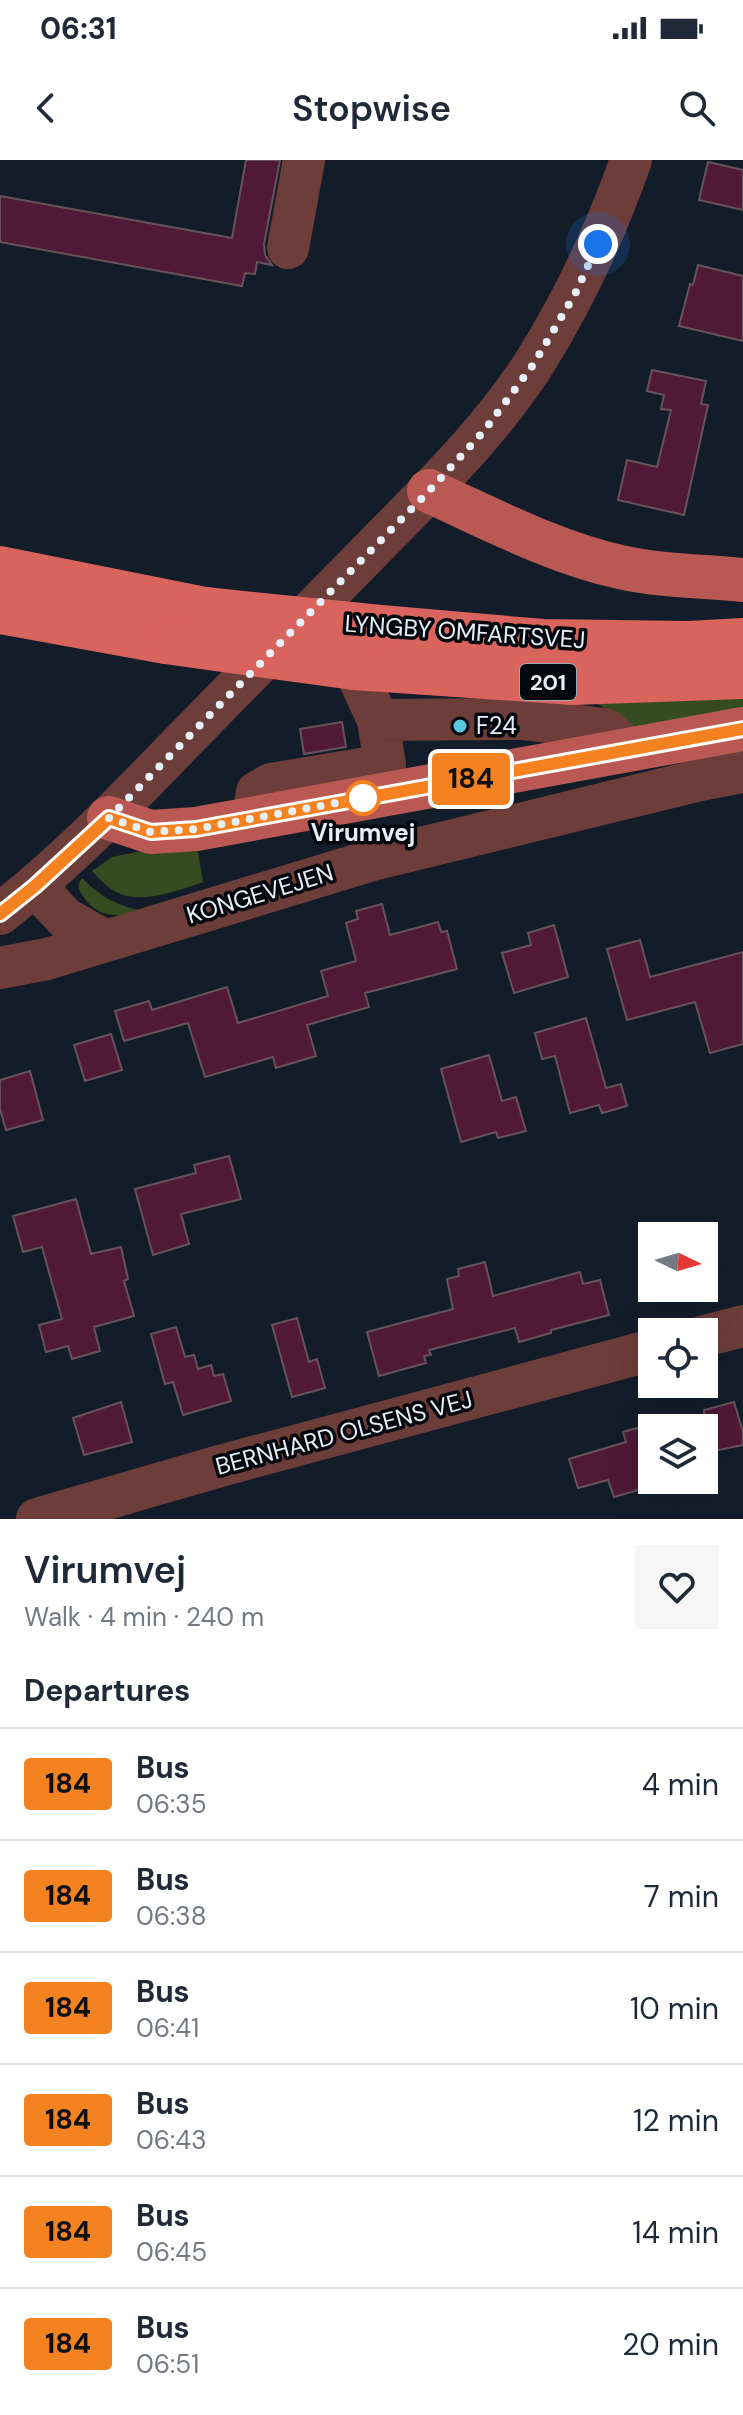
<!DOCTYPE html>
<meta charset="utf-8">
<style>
:root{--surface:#fff;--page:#f6f6f7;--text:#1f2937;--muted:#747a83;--line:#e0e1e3}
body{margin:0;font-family:"DM Sans",sans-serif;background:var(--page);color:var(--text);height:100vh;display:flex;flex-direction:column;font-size:30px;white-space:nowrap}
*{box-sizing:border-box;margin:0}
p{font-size:26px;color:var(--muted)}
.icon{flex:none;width:44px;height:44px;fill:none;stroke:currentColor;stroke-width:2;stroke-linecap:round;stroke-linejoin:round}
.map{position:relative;height:1359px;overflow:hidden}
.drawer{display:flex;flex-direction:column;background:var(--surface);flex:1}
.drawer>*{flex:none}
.badge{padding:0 16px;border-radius:6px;font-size:28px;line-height:52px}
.needle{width:52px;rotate:95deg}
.tools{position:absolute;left:638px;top:1062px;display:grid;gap:16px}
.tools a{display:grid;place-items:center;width:80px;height:80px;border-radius:0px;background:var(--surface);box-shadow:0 8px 32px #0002;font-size:40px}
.you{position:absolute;width:40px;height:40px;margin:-20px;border:6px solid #fff;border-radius:50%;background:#1a73e8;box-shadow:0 0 0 12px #1a73e833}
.map>.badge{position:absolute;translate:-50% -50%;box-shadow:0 0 0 4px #fff}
h2{padding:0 24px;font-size:30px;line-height:72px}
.round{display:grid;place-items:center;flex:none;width:84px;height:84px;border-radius:0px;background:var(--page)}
.overview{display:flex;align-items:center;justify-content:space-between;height:136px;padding:0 24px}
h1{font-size:38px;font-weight:600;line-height:60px}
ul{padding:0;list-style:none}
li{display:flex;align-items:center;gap:24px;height:112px;padding:0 24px;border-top:2px solid var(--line)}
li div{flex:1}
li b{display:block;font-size:30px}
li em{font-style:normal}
li .badge{min-width:88px;font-weight:700;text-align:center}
.status{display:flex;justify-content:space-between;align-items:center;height:56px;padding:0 40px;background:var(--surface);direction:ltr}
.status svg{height:22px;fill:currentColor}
header{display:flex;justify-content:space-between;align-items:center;height:104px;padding:0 24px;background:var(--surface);font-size:36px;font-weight:600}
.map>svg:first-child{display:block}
</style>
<div class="status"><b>06:31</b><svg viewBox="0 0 49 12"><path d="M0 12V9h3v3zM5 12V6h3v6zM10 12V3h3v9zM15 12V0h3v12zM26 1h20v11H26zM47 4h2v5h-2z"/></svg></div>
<header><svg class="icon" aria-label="back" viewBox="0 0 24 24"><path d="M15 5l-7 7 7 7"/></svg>Stopwise<svg class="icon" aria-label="search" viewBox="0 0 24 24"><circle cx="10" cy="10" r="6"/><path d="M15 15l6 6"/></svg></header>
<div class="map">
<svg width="743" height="1359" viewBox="0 0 743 1359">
<rect width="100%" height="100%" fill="#131d2a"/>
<path fill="#364c20" d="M743,535v23l-104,11 -46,-28z
M196,680l7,42c-27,9 -66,25 -92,7 -7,-5 -13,-12 -19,-18l20,-14z
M82,718c19,19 34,27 60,33 -24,6 -44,8 -59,-15 -5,-7 -6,-10 -1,-18z"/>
<path fill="#4f1937" stroke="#66525b" stroke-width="2" d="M246,0h34l-16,84 1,11 7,10 -15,-3 -2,12 -10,-1 -3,13 -242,-44v-46l232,42z
M708,2l35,8v40l-44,-10z
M698,105l45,11v65l-64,-15 11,-42 3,1z
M652,210l54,11 -5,23 7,1 -24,110 -66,-15 9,-40 30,7 14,-57 -10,-1 3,-14 -17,-4z
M342,562l4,25 -42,7 -4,-25z
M382,744l8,31 48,-13 3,10 6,-1 10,38 -92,24 4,14 -62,18 9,31 -40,12 -3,-11 -68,20 -17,-54 -64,18 -9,-30 34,-10 3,9 75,-23 11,36 90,-27 -7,-25 35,-10 -10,-38 12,-4 -2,-8z
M554,765l14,52 -54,16 -12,-40 29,-8 -3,-12z
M640,780l10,37 93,-25v92l-33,9 -15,-51 -68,18 -20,-71z
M586,858l20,70 15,-4 6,22 -25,7 -3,-8 -29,8 -15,-57 -13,3 -7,-26z
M111,874l11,36 -37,11 -11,-36z
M489,895l13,46 14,-4 10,34 -28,7 -2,-6 -35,10 -20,-73z
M30,911l13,49 -37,10 -6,-21v-29z
M229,996l12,43 -60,15 8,30 -36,11 -18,-66 61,-16 -2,-8z
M76,1039l15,55 30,-7 7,32 -4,2 10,35 -40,11 6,24 -28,8 -4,-13 -22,6 -7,-27 23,-6 -20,-72 -19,5 -10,-36z
M485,1102l8,34 87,-24 3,12 17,-4 9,35 -58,15v3l-32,9 -4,-14 -86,22 2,5 -7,1 2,7 -47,13 -12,-44 86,-23 -6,-30 12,-3 -1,-7z
M297,1158l12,44 8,-3 8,29 -33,9 -20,-72z
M176,1167l9,30 9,-2 4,14 13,-4 3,11 9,-2 8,27 -48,14 -10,-33 -8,2 -14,-50z
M121,1242l11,40 -48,13 -11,-37z
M734,1242l9,30v13l-39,8v-43z
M652,1264v62l-38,11 -6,-17 -30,8 -9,-29 57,-17 -3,-10z"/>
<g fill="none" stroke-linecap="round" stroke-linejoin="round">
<path stroke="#6c3d39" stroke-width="42" d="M288,88l16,-88
M378,560l145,-1 82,10 24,20
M252,659l5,-27 14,-8 114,-19 -7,-45 -24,-52
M35,726l30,32 40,23
M0,754c89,-70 164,-155 244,-235 48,-49 97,-98 145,-147 52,-53 106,-107 146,-170 40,-64 71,-131 96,-202
M0,808l47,-9 329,-100 324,-79 43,-8
M704,1176l39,-10
M37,1359l183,-53 432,-116"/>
<path stroke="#ba5953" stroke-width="44" d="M429,331c62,28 124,61 191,76 40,9 82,9 123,13
M109,658l42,14 45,-3 547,-100"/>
<path stroke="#d9635d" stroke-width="44" d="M0,408l205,41
M0,452l166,30
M380,467l163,14 146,2 54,-3
M354,508l219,15 170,-6"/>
<path stroke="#d9635d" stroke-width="44" d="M205,449l175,18
M166,482l188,26"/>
</g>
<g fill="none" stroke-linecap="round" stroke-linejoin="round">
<defs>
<path id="line" d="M0,754l35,-28 74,-68 42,14 45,-3 547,-100"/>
</defs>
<use href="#line" stroke="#fff" stroke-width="18"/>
<use href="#line" stroke="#f58220" stroke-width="12"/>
<path stroke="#e7eff8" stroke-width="8" stroke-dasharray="0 14.4" d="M363,638l-167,31 -45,3 -42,-14 320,-327 55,-60 49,-66 42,-71 23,-50"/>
</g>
<circle fill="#55cadf" stroke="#04070d" stroke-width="3" cx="460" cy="566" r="8"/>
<circle fill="#fff" stroke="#f58220" stroke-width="4" cx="363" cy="638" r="16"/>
<g text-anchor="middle" stroke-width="7" stroke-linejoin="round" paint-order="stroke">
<rect fill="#04070d" stroke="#a3a9b2" stroke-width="2" x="520" y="504" width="56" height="36" rx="6"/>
<g font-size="22" font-weight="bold" fill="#e7eff8">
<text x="548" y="530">201</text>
</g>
<g font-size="24" fill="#e7eff8" stroke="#04070d">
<text transform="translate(465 472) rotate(4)" y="8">LYNGBY OMFARTSVEJ</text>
<text transform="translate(260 734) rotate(-17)" y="8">KONGEVEJEN</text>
<text transform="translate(344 1273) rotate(-15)" y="8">BERNHARD OLSENS VEJ</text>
</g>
<g font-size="24" fill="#e7eff8" stroke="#04070d" text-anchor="start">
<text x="476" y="574">F24</text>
</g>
<g font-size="24" font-weight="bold" fill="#e7eff8" stroke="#04070d">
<text x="363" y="681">Virumvej</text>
</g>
</g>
</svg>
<div class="tools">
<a><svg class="needle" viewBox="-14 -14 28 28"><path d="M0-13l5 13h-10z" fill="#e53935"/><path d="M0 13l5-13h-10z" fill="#747a83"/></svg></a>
<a><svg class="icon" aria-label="locate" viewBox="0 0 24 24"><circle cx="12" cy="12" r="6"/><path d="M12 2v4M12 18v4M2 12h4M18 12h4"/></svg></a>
<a><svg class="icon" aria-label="layers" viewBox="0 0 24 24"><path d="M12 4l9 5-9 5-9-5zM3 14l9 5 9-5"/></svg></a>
</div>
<div class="you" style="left:598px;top:84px"></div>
<b class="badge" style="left:471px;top:619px;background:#f58220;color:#111">184</b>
</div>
<section class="drawer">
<div class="overview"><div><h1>Virumvej</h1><p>Walk · 4 min · 240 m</p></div><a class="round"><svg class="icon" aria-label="heart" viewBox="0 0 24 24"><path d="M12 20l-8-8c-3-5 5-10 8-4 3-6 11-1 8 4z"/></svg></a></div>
<h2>Departures</h2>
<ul>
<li><span class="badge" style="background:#f58220;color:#111">184</span><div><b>Bus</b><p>06:35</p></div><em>4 min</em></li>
<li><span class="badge" style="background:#f58220;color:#111">184</span><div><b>Bus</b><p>06:38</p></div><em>7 min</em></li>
<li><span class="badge" style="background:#f58220;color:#111">184</span><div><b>Bus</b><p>06:41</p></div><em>10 min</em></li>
<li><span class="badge" style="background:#f58220;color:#111">184</span><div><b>Bus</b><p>06:43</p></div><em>12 min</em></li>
<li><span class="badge" style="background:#f58220;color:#111">184</span><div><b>Bus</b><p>06:45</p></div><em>14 min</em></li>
<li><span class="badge" style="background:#f58220;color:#111">184</span><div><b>Bus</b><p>06:51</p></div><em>20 min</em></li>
</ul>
</section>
